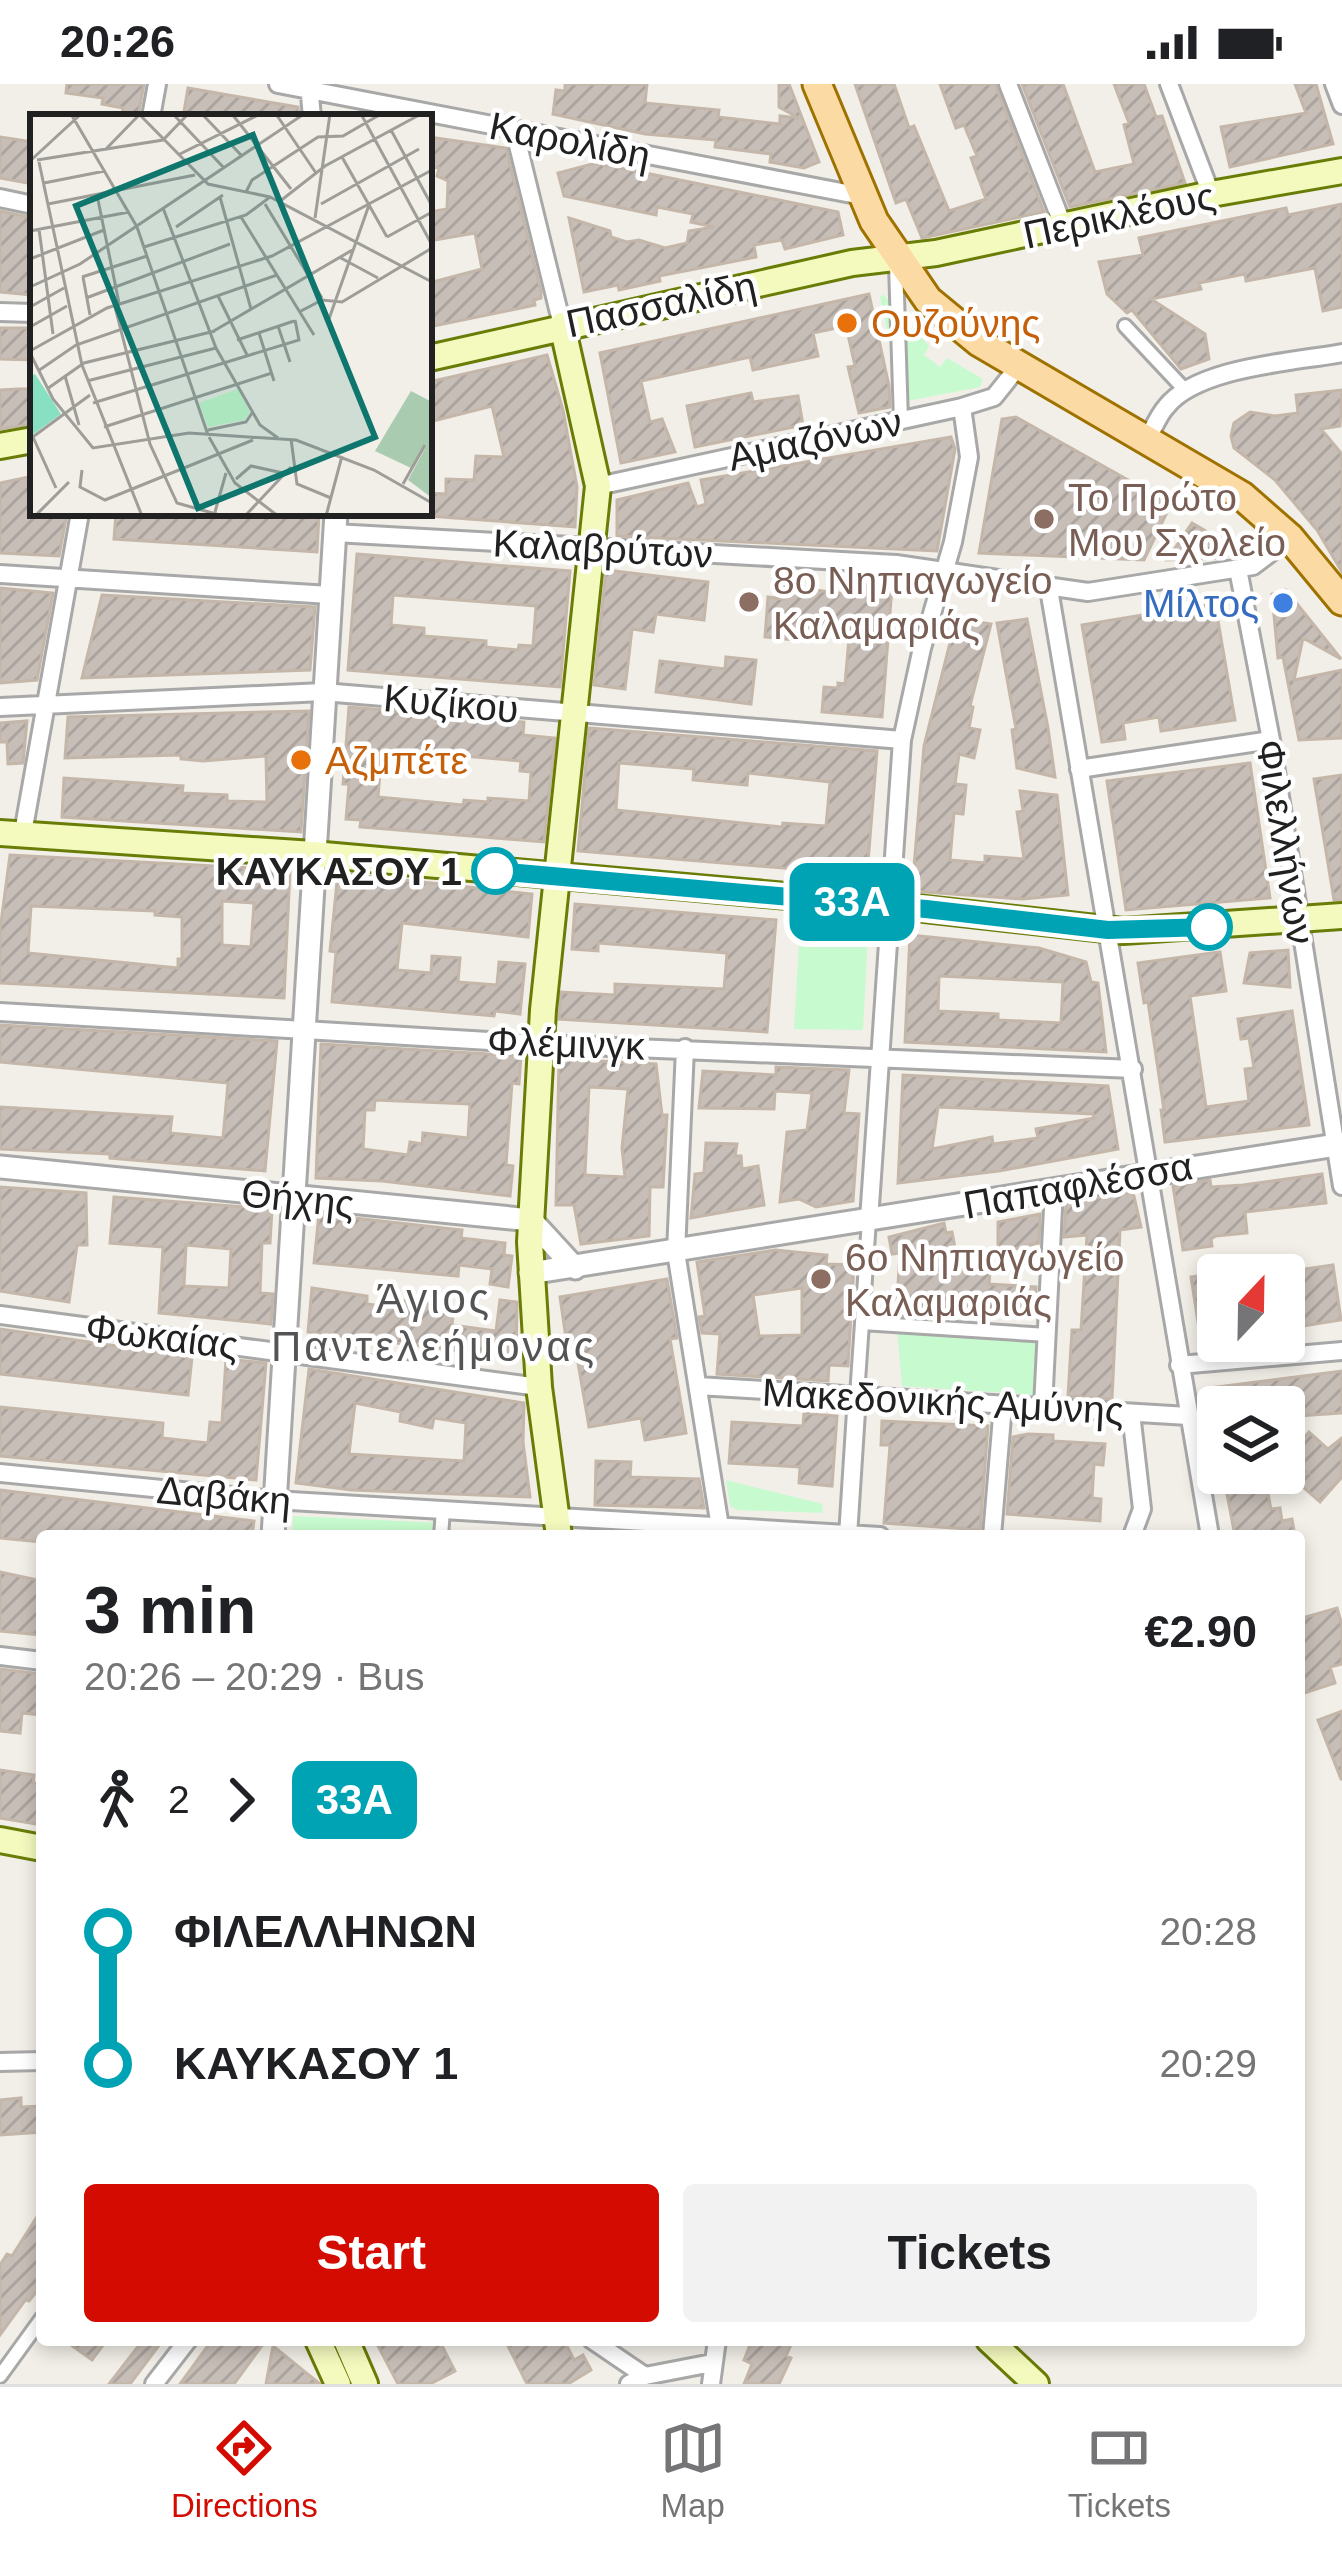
<!DOCTYPE html>
<meta charset="utf-8">
<style>
:root{--surface:#fff;--page:#f2f2f2;--text:#202124;--muted:#757577;--line:#e0e0e0;--accent:#d30b00}
body{margin:0;font-family:Helvetica,sans-serif;background:var(--page);color:var(--text);height:100vh;display:flex;flex-direction:column;font-size:45px;white-space:nowrap}
*{box-sizing:border-box;margin:0}
p{font-size:39px;color:var(--muted)}
.icon{flex:none;width:66px;height:66px;fill:none;stroke:currentColor;stroke-width:2;stroke-linecap:round;stroke-linejoin:round}
.map{position:relative;flex:1;overflow:hidden}
.drawer{position:absolute;left:36px;top:1446px;width:1269px;height:816px;display:flex;flex-direction:column;background:var(--surface);border-radius:12px;box-shadow:0 6px 18px #0003}
.drawer>*{flex:none}
.badge{padding:0 24px;border-radius:18px;font-size:42px;line-height:78px}
.needle{width:78px;rotate:22deg}
.controls{position:absolute;left:1197px;top:1170px;display:grid;gap:24px}
.controls a{display:grid;place-items:center;width:108px;height:108px;border-radius:12px;background:var(--surface);box-shadow:0 6px 18px #0003;font-size:60px}
.map>.badge{position:absolute;translate:-50% -50%;box-shadow:0 0 0 6px #fff}
.legs{display:flex;align-items:center;gap:18px;height:132px;padding:0 48px;font-size:39px}
.legs p{margin-inline-start:auto}
.summary{display:flex;align-items:center;justify-content:space-between;height:204px;padding:0 48px}
h1{font-size:66px;font-weight:800;line-height:90px}
.cta{display:flex;gap:24px;margin-top:auto;padding:24px 48px}
.cta a{flex:1;height:138px;border-radius:12px;background:var(--accent);color:#fff;font-size:48px;font-weight:800;line-height:138px;text-align:center}
.cta a+a{background:var(--page);color:var(--text)}
ul{padding:0 48px;list-style:none}
li{display:flex;align-items:center;gap:42px;height:132px;font-size:45px}
li i{display:grid;place-items:center;width:18px;height:100%;margin:0 15px;background:currentColor}
li i::after{content:'';width:30px;height:30px;margin:-15px;border:9px solid;border-radius:50%;background:var(--surface)}
li p{margin-inline-start:auto}
li:first-child i{background:linear-gradient(#0000 50%,currentColor 0)}
li:last-child i{background:linear-gradient(currentColor 50%,#0000 0)}
.status{display:flex;justify-content:space-between;align-items:center;height:84px;padding:0 60px;background:var(--surface);direction:ltr}
.status svg{height:33px;fill:currentColor}
.menu{display:flex;justify-content:space-around;align-items:center;height:168px;border-top:3px solid var(--line);background:var(--surface);font-size:33px;color:var(--muted)}
.menu a{display:grid;justify-items:center;gap:6px}
.menu .active{color:var(--accent)}
.map>svg:first-child{display:block}
</style>
<div class="status"><b>20:26</b><svg viewBox="0 0 49 12"><path d="M0 12V9h3v3zM5 12V6h3v6zM10 12V3h3v9zM15 12V0h3v12zM26 1h20v11H26zM47 4h2v5h-2z"/></svg></div>
<div class="map">
<svg width="1342" height="2300" viewBox="0 0 1342 2300">
<defs>
<pattern id="building-hatch" width="6" height="6" patternUnits="userSpaceOnUse" patternTransform="scale(3)"><rect width="6" height="6" fill="#c7beb7"/><path d="M-1 1l2-2M0 6l6-6M5 7l2-2" fill="none" stroke="#aba39d"/></pattern>
</defs>
<rect width="100%" height="100%" fill="#f2efe8"/>
<path fill="#c7face" d="M884,211l45,51 -5,9 16,12 7,-9 36,21 -3,8 -78,15 -22,-106z
M801,825l68,6 -6,115 -69,-1z
M897,1245l144,10 -5,56 -134,-9z
M726,1396l97,24 -1,9 -84,-3 -8,-4z
M293,1432l149,7 -1,13h-149z"/>
<path fill="url(#building-hatch)" stroke="#c4b7aa" stroke-width="3" fill-rule="evenodd" d="M67,0h77l-6,33h-17l2,-9 -21,-4 1,-6 -37,-5z
M565,0h82l-2,19 74,7 -1,7 62,7v-8l19,2 -20,-11v-23h10l30,78 -15,6 -34,-6 1,-8 -56,-7 1,-7 -71,-6 -92,-20 3,-24 9,1z
M855,0h39l15,44 5,-2 35,85 37,-12 -15,-41 6,-2 -13,-31 -8,3 -16,-44h55l49,128 -122,26 -16,-39 -10,4z
M1022,0h41l32,88 39,-8 -10,-39 5,-2 -15,-39h30l12,33 6,-1 23,67 -115,24z
M1295,0h21l17,60 -103,23 -9,-40 85,-14z
M188,4l110,19 1,10h-116z
M0,53l33,5v42l-33,-6z
M429,53l77,11 35,144v6l-7,2 1,5 -106,22v-44l53,-14 -7,-36 -46,8v-29l18,-3 1,-28 -11,-5 2,-8 -10,-1z
M596,79l242,49 5,23 -58,14 -3,-9 -28,5 2,12 -97,19 1,5 -41,9 -1,-5 -34,7 -15,-74 41,13 1,6 16,5 12,-2 26,8 22,-5 2,-12 25,-4 -23,-5 2,-8 -36,-7 -1,8 -92,-19 -6,-23z
M1342,120v103l-19,4 -8,-43 -69,13 -1,-7 -46,9 2,6 -50,10 54,35 4,25 -28,10 -49,-59 -5,3 -20,-19 -8,-32 44,-7 -4,-17 147,-30 2,7z
M0,127l33,7v77l-33,-3z
M869,210l20,92 1,21 -31,6 -11,-46 7,-1 -9,-40 -33,7 5,23 -65,14 -3,-13 -109,24 9,41 12,-3 13,33 -54,11 -21,-110z
M0,244h33v32l-33,-1z
M547,271l16,55 14,77 -2,40 -146,-11v-23l17,1v-15l28,1 2,-24 28,1 -12,-51 -63,16v-40z
M17,305h16v35l-33,5v-39z
M1342,306l-2,36 -19,3 21,25v118l-25,-42 -42,-50 -41,-32 -3,-12 3,-13 16,-11 25,4 23,-3 -2,-18z
M751,309l2,9 45,-6 5,29 -108,22 -8,-41z
M1016,333l155,87 -27,56 -165,-7 23,-134z
M951,353l4,12 -18,102 -320,-15v-36l71,-17 9,24 9,-3 -5,-24z
M33,392v37h34l-8,43 -59,-3v-70z
M116,429l203,1 -2,38 -203,-13z
M1192,439l26,15 5,20 -56,2z
M357,470l213,17 -10,116 -212,-17zM393,511l143,11 -3,40 -14,-1 -1,5 -32,-3v-6l-62,-5v-8l-33,-3z
M606,486l102,12 -4,38 -48,-6 -3,18 -21,-3 -7,60 -31,-4z
M865,501l27,2 -10,130 -60,-5 2,-25 14,1v-5l7,1 5,-57 -41,-4 -1,5 -11,-1 -1,13 -31,-3 3,-40 16,2 1,-13 61,8v-6l19,2z
M0,504l53,5 -16,87 -37,3z
M1286,506l55,69 -38,-21 -9,42 48,-10v68l-43,2 -16,-83 -5,1 -6,-64z
M102,511l213,12 -5,63 -228,8z
M1215,519l20,117 -74,11 -2,-14 -36,6 2,16 -23,3 -20,-117z
M956,535l35,5 -21,82 3,1 -4,21 11,2 -6,28 -15,-4 -4,30 11,1 -3,29 -9,-1 -4,47 35,3v-7l39,3 -7,-47 6,-1 -3,-20 37,4 11,100 -46,4 -110,-8 12,-145z
M1027,535l21,109 7,49 -38,-9 -5,-38 4,-1 -19,-106z
M726,573l30,3 -5,44 -95,-12 4,-31 65,8z
M349,623l175,15 -1,13 32,3 -11,104 -184,-15 1,-7 -15,-1 3,-35h-6zM382,665l139,12 -1,10 11,1 -2,29 -41,-3v4l-24,-2 -1,5 -85,-8z
M309,627l-8,121 -239,-15 2,-39 119,8 -1,7 45,2v6l40,1 -1,-46 -63,5 -22,-2v-4l-116,3 3,-41z
M27,637l-4,42 -15,1 -1,-22h-7v-19z
M589,644l288,23 -10,124 -289,-24zM619,679l75,6 -1,11 54,5 1,-12 82,9 -4,44 -43,-3 -1,4 -166,-17z
M1250,679l20,135 -144,12 -19,-129z
M1342,691v125h-8l-20,-121z
M10,771l280,15 -6,128 -284,-15v-53zM222,817l32,2 -3,44 -29,-2zM31,822l124,5v4l27,2v42h-4v9l-150,-15z
M338,789l194,21 -4,43 -126,-14 -5,47 34,3 1,-17 28,2 -2,24 39,3 2,-23 26,2 -5,50 -25,-3 -1,5 -162,-14 4,-50 -6,-1z
M575,820l201,16 -9,112 -208,-13 2,-27 54,3v-11l109,5 3,-36 -129,-10v8l-26,-2z
M910,851l129,13 47,14 5,20 7,1 8,69 -201,-10zM939,892l124,6 -2,41 -63,-3v-6l-60,-3z
M1288,866l2,37 -46,-4 6,-30z
M1220,868l6,39 -36,5 16,111 43,-6 -4,-32 9,-1 -5,-30 -8,1 -3,-20 54,-8 17,114 -144,17 -4,-32h3l-16,-108 -4,1 -6,-40z
M0,941l277,16 -12,130 -155,-13v-4l-110,-5v-42l172,10 -2,16 53,5 5,-55 -228,-21z
M321,960l200,12 -2,28 -7,-1 -6,82 7,1 -3,30 -128,-15 -66,-3zM375,1016l95,4 -2,34 -45,-5 -1,11 -12,-2 -2,13 -45,-6 2,-39h9z
M559,975l97,5 6,51h5l-4,72h-13l-1,49 -68,8 -7,-39h-18zM589,1003l39,2 -6,59 3,29 -40,-2z
M776,983l73,3 -5,43 15,1 -6,87 -37,6 -17,-8 -19,3 7,-70 20,-2 5,-37 -37,-2 -1,18 -75,-1 4,-37 73,4z
M903,991l205,11 10,63 -119,22 -101,12zM938,1023l155,7 1,4 -58,11 2,9 -45,6 -1,-7 -60,12z
M706,1059l31,1 -2,12h6l1,13 16,-3 6,39 -73,13 4,-44 9,-1z
M1322,1090l4,29 -81,9 2,21 -31,3 -5,3 1,7 -29,4 -10,-64 37,-6 1,7 32,-2z
M0,1103l86,6 1,52h-10l-8,57 -69,-11z
M1133,1108l8,35 -21,3 -8,169 -44,-3 4,-66h9l6,-95 -23,2 2,-34z
M114,1113l158,12 -2,34h-8l-2,50 13,1 -2,30 -112,-11 4,-66 -53,-4zM186,1161l45,4 -2,39 -45,-2z
M319,1130l143,16 -1,8 44,5 -1,12 8,1 -4,31 -18,-3 2,-15 -33,-4 -1,11 -144,-13z
M1040,1130l-1,29 -41,10v-31z
M944,1139l2,10 6,-1 7,37 31,3 -1,12 47,3 -1,25 -100,-6 -1,11 -38,-2 4,-62 -8,1 -3,-17z
M775,1166l52,5 -1,9 28,1 -6,101 -19,-1 -1,16 -111,-7 3,-40 -18,-1 -3,-16 6,-1 -8,-54zM802,1204v47l-43,1 -6,-41z
M1333,1181l8,55 -57,9v-57z
M1218,1189v66l-17,2 -10,-64z
M667,1195l10,59 -7,1 16,94 -41,7 -4,-22 -52,9 -12,-70 -8,2 -9,-62z
M312,1204l55,8v8l31,4 1,-8 55,7 -2,18 44,6 4,-31 17,2 -1,56 -208,-26z
M0,1245l192,28 -4,38 -188,-21z
M226,1275l40,4 -10,117 -256,-24v-49l163,16 -1,15 46,5 2,-21 12,1z
M309,1285l215,34 -1,39 7,55 -178,-7 -56,-7zM355,1319l46,9 -1,9 32,7 2,-10 32,5 -2,38 -115,-7z
M1342,1287v42l-58,4v-10h-71l-4,-19z
M804,1329l33,3 -5,70 -33,-3 1,-16 -71,-4 3,-41 71,4z
M882,1337l106,5 -8,104 -96,-7 6,-78h-9z
M1309,1348l19,17 14,-11v39l-22,25 -33,-29h21l-20,-17z
M1028,1350l25,1v6l52,3 -2,21 -9,-1 -2,34 9,1 -1,22 -93,-7 6,-77z
M596,1377l35,1 -1,15 69,2 5,29 -109,-3z
M1223,1389h41l7,36 9,-1 2,13 10,-2 3,17h-60z
M0,1406l254,31 -2,15h-210v6l-42,-4z
M0,1488l42,9v54l-42,-4z
M1337,1524l5,17v39l-12,3 5,16 -31,10 -5,-17v-57z
M0,1585l42,5v41l-20,-2 -2,20 -20,-2z
M1342,1627v68h-1l-23,-59z
M0,1686l34,5 -1,8 9,1v41l-42,-7z
M21,2014v9l21,-1v26l-42,3v-35z
M42,2125v76l-13,16 -3,-2 -26,36v-70l7,-11 5,2z
M64,2256h43l-15,20z
M143,2256h20l-33,44h-21z
M212,2256h54l-32,44h-54z
M375,2256h64l16,31 -25,13h-32z
M505,2256h59l10,20 9,-5 8,15 -23,14h-41z
M752,2256h41l-7,16 5,2 -12,26h-35l8,-20 -8,-4z
M273,2262l47,38h-54z"/>
<g fill="none" stroke-linecap="round" stroke-linejoin="round">
<defs>
<path id="pedestrian" d="M896,181l5,156
M1125,242l60,64
M862,1239l186,12
M857,1312l12,-176
M441,1452l2,-26
M0,2292l42,-58"/>
<path id="minor" d="M278,0l584,112
M1008,0l56,144
M1169,0l42,110
M1334,0l8,21
M309,1l3,32
M151,33l6,-33
M514,45l48,196
M0,114l33,7
M0,228l33,1
M1147,356c6,-11 11,-24 19,-33 31,-40 128,-45 176,-54
M598,402l364,-79 32,-10 24,-30
M334,449l562,31 192,28 165,-26 37,-28
M1238,485l33,171 71,446
M0,490l330,21
M1049,505l161,947
M0,623l323,-15 579,48
M1079,685l192,-29
M23,749l57,-320
M0,928l541,32 592,25
M685,964l-9,204 44,275
M869,1136l33,-480 20,-92 31,-106 16,-85 -7,-50
M0,1231l539,72
M1179,1281l163,-14
M698,1302l490,30
M1043,1323l11,-218
M1131,1329l11,96 -10,27
M0,1389l274,27 606,36
M848,1452l9,-140
M992,1452l11,-131
M0,1572l42,5
M0,1978l42,-1
M592,2256l53,36
M154,2300l34,-44
M629,2300l16,-8 67,-13
M711,2300l6,-44"/>
<path id="tertiary" d="M0,1083l531,53 44,48
M530,1189l812,-129
M273,1452l63,-1023"/>
<path id="secondary" d="M429,274l423,-95 84,-10 275,-59 131,-23
M0,362l33,-6
M0,749l313,21 576,51 234,26 219,-15
M559,1452l-20,-149 -9,-145 13,-232 55,-524 -36,-161
M0,1756l42,8
M318,2256l20,44
M346,2256l19,44
M989,2256l47,44"/>
<path id="primary" d="M817,0l57,137 54,79 51,42 263,154 48,42 52,63"/>
</defs>
<use href="#pedestrian" stroke="#a8a8a8" stroke-width="18"/>
<use href="#minor" stroke="#a8a8a8" stroke-width="22"/>
<use href="#tertiary" stroke="#a8a8a8" stroke-width="27"/>
<use href="#secondary" stroke="#697c05" stroke-width="30"/>
<use href="#primary" stroke="#9f7200" stroke-width="33"/>
<use href="#pedestrian" stroke="#fff" stroke-width="12"/>
<use href="#minor" stroke="#fff" stroke-width="16"/>
<use href="#tertiary" stroke="#fff" stroke-width="21"/>
<use href="#secondary" stroke="#f4fabe" stroke-width="24"/>
<use href="#primary" stroke="#fcdaa3" stroke-width="27"/>
</g>
<g fill="none" stroke-linecap="round" stroke-linejoin="round">
<defs>
<path id="line-1" d="M495,787l431,38 182,21 101,-3"/>
</defs>
<use href="#line-1" stroke="#fff" stroke-width="27"/>
<use href="#line-1" stroke="#00a3b4" stroke-width="18"/>
</g>
<g fill="#e8710a" stroke="#fff" stroke-width="4.5">
<circle cx="847" cy="239" r="12"/>
<circle cx="301" cy="676" r="12"/>
</g>
<g fill="#8d6e63" stroke="#fff" stroke-width="4.5">
<circle cx="1044" cy="435" r="12"/>
<circle cx="749" cy="518" r="12"/>
<circle cx="821" cy="1195" r="12"/>
</g>
<circle fill="#3f7fe0" stroke="#fff" stroke-width="4.5" cx="1283" cy="519" r="12"/>
<g fill="#fff" stroke="#00a3b4" stroke-width="6">
<circle cx="495" cy="787" r="21"/>
<circle cx="1209" cy="843" r="21"/>
</g>
<g text-anchor="middle" stroke-width="9" stroke-linejoin="round" paint-order="stroke">
<g font-size="39" fill="#212121" stroke="#fff">
<text transform="translate(570 56) rotate(11)" y="14">Καρολίδη</text>
<text transform="translate(1119 131) rotate(-12)" y="14">Περικλέους</text>
<text transform="translate(661 220) rotate(-12)" y="14">Πασσαλίδη</text>
<text transform="translate(815 355) rotate(-12)" y="14">Αμαζόνων</text>
<text transform="translate(603 464) rotate(3)" y="14">Καλαβρύτων</text>
<text transform="translate(451 619) rotate(5)" y="14">Κυζίκου</text>
<text transform="translate(1286 758) rotate(81)" y="14">Φιλελλήνων</text>
<text transform="translate(566 959) rotate(2)" y="14">Φλέμινγκ</text>
<text transform="translate(1078 1101) rotate(-10)" y="14">Παπαφλέσσα</text>
<text transform="translate(298 1114) rotate(6)" y="14">Θήχης</text>
<text transform="translate(162 1252) rotate(7)" y="14">Φωκαίας</text>
<text transform="translate(943 1317) rotate(3)" y="14">Μακεδονικής Αμύνης</text>
<text transform="translate(224 1411) rotate(5)" y="14">Δαβάκη</text>
</g>
<g font-size="39" fill="#c56008" stroke="#fff" text-anchor="start">
<text x="871" y="253">Ουζούνης</text>
<text x="325" y="690">Αζμπέτε</text>
</g>
<g font-size="39" fill="#785e54" stroke="#fff" text-anchor="start">
<text x="1068" y="427">Το Πρώτο<tspan x="1068" dy="45">Μου Σχολείο</tspan></text>
<text x="773" y="510">8ο Νηπιαγωγείο<tspan x="773" dy="45">Καλαμαριάς</tspan></text>
<text x="845" y="1187">6ο Νηπιαγωγείο<tspan x="845" dy="45">Καλαμαριάς</tspan></text>
</g>
<g font-size="39" fill="#366cbe" stroke="#fff" text-anchor="end">
<text x="1259" y="533">Μίλτος</text>
</g>
<g font-size="39" font-weight="bold" fill="#212121" stroke="#fff" text-anchor="end">
<text x="462" y="801">ΚΑΥΚΑΣΟΥ 1</text>
</g>
<g font-size="42" letter-spacing="3" fill="#545454" stroke="#fff">
<text x="434" y="1229">Άγιος<tspan x="434" dy="48">Παντελεήμονας</tspan></text>
</g>
</g>
<g transform="translate(30 30)">
<rect width="402" height="402" fill="#f2efe8"/>
<path d="M381,277l21,11v96l-24,-18 19,-35 -16,23 -36,-17z" fill="#a9cbb0"/>
<path d="M208,275l12,23 -6,8 -36,7 -9,-24z" fill="#c7face"/>
<path d="M5,260l26,40 -29,21 -2,-58z" fill="#87e0c2"/>
<path fill="none" stroke="#9e9d98" stroke-width="3" d="M41,0l66,113 71,208M109,0l69,70 62,13 162,85M143,0l51,54M172,0l39,41M202,0l59,75M246,0l40,59M331,0l71,131M361,16l41,76M75,36l35,-36M150,40l80,-40M312,43l45,80M7,46l126,-20 25,-26M0,47l51,-47M9,48l43,203 60,151M14,69l61,-12M216,78l6,-12 66,-43 25,-1 38,-22M67,81l22,108M190,83l31,112M249,88l46,-36 96,-52M18,90l147,-29M235,90l57,94M291,90l98,-55M133,94l53,140 44,77 18,13M211,103l73,118M285,104l15,-104M146,113l47,-32M9,115l14,105M0,117l99,-19M357,123l45,-25M114,133l102,-32 24,-18M309,143l39,21M0,145l74,-29M52,163l65,-21M53,163l7,38M0,173l50,-23 224,-150M188,182l30,61M56,184l144,-54M0,193l34,-19M85,193l35,137 27,59 46,13M269,198l23,-12 20,2 90,-54M299,205l40,-114M248,212l12,36M0,213l37,-21M182,218l142,-83M229,219l15,48M207,226l57,-19M0,237l77,-43 165,-52 160,-86M0,239l23,46 40,49 96,-15 107,7 78,30 58,33M8,257l38,-26 201,-70M35,262l14,49M57,267l129,-33M17,275l37,-26 131,-32M63,289l206,-63 -4,-20M74,313l168,-54M178,316l38,-8 6,-9M3,323l23,51M179,323l26,46 43,33M0,325l60,-44M261,325l6,45 34,14M52,356l-2,17 25,13 148,-60M206,365l15,-13 32,7M373,370l22,-39M185,398l11,-39M5,402l34,-34M215,402l46,-49M296,402l16,-60"/>
<path fill="#0f766e" fill-opacity="0.15" stroke="#0f766e" stroke-width="6" d="M223,21l122,302 -177,71 -122,-302z"/>
<rect width="402" height="402" fill="none" stroke="#212121" stroke-width="6"/>
</g>
</svg>
<div class="controls">
<a><svg class="needle" viewBox="-14 -14 28 28"><path d="M0-13l5 13h-10z" fill="#e53935"/><path d="M0 13l5-13h-10z" fill="#757577"/></svg></a>
<a><svg class="icon" aria-label="layers" viewBox="0 0 24 24"><path d="M12 4l9 5-9 5-9-5zM3 14l9 5 9-5"/></svg></a>
</div>
<b class="badge" style="left:852px;top:818px;background:#00a3b4;color:#fff">33A</b>
<section class="drawer">
<div class="summary"><div><h1>3 min</h1><p>20:26 – 20:29 · Bus</p></div><b>€2.90</b></div>
<div class="legs"><svg class="icon" aria-label="walk" viewBox="0 0 24 24"><circle cx="13" cy="4" r="2"/><path d="M13 8l-2 6 4 7M11 14l-3 7M7 12l3-4h3l4 4"/></svg>2<svg class="icon" aria-label="forward" viewBox="0 0 24 24"><path d="M9 5l7 7-7 7"/></svg><b class="badge" style="background:#00a3b4;color:#fff">33A</b></div>
<ul>
<li><i style="color:#00a3b4"></i><b>ΦΙΛΕΛΛΗΝΩΝ</b><p>20:28</p></li>
<li><i style="color:#00a3b4"></i><b>ΚΑΥΚΑΣΟΥ 1</b><p>20:29</p></li>
</ul>
<div class="cta"><a>Start</a><a>Tickets</a></div>
</section>
</div>
<nav class="menu">
<a class="active"><svg class="icon" aria-label="directions" viewBox="0 0 24 24"><path d="M12 3l9 9-9 9-9-9zM9 14v-3h6M13 9l2 2-2 2"/></svg>Directions</a>
<a><svg class="icon" aria-label="map" viewBox="0 0 24 24"><path d="M3 6l6-2 6 2 6-2v14l-6 2-6-2-6 2zM9 4v14M15 6v14"/></svg>Map</a>
<a><svg class="icon" aria-label="tickets" viewBox="0 0 24 24"><path d="M3 7h18v10H3zM15 7v10"/></svg>Tickets</a>
</nav>
